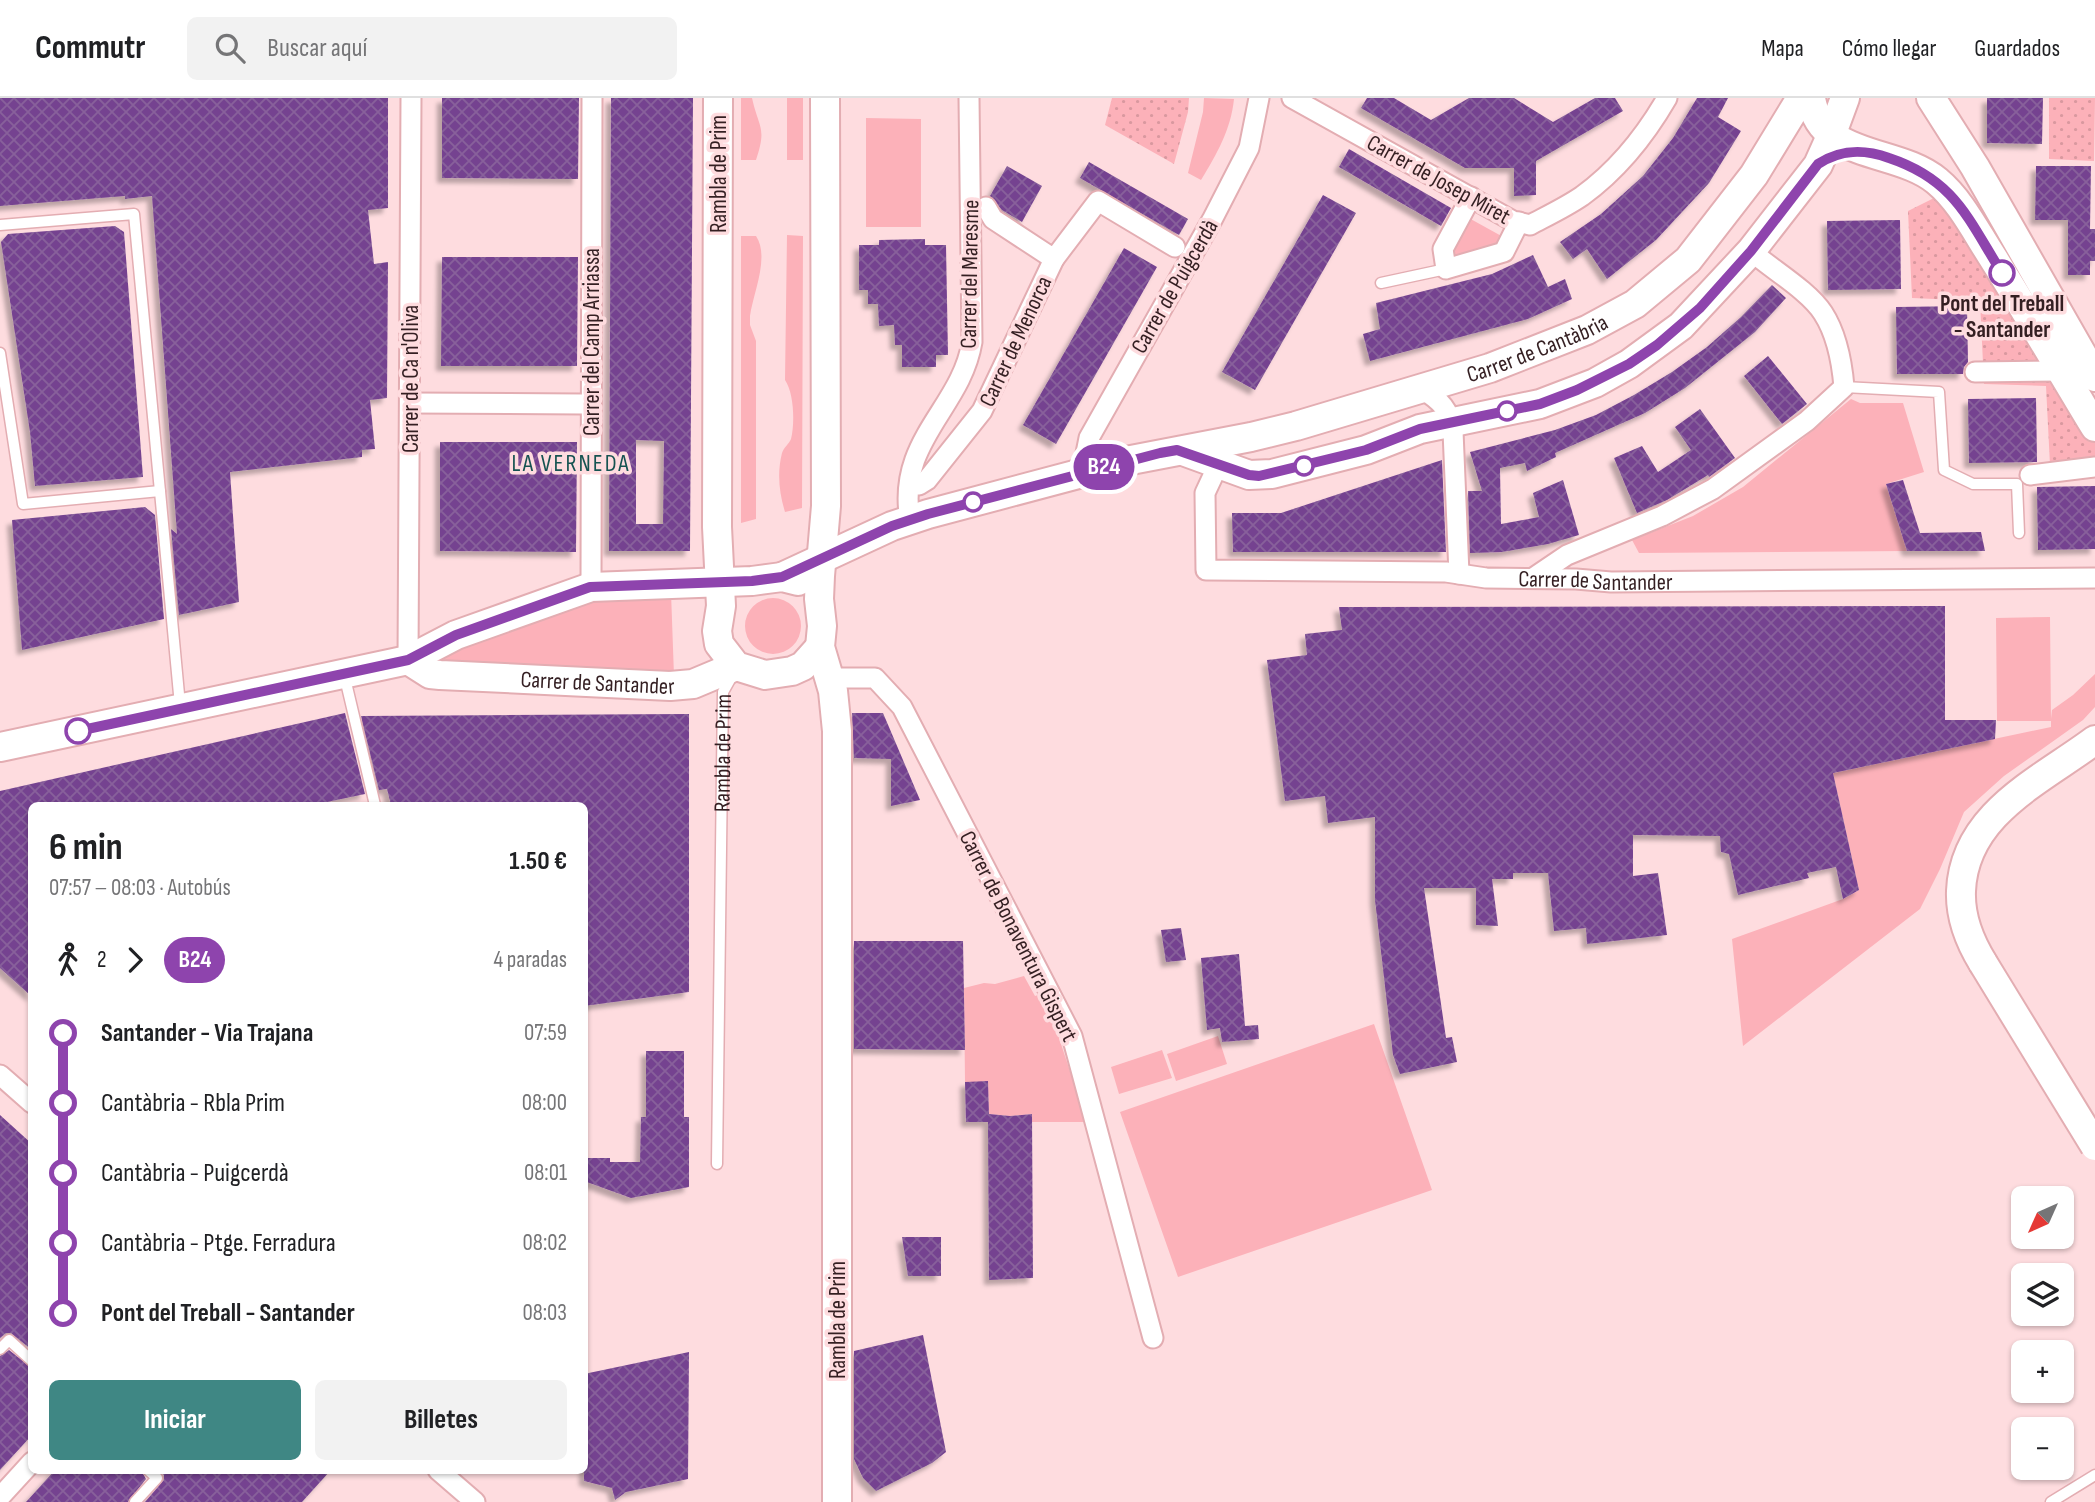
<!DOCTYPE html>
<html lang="es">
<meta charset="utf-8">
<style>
:root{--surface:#fff;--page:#f2f2f2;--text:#202124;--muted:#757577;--line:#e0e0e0;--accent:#3f8784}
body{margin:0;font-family:"Sofia Sans Condensed",sans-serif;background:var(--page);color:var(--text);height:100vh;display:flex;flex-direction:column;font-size:26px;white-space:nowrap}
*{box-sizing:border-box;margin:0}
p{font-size:23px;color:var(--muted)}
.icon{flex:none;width:38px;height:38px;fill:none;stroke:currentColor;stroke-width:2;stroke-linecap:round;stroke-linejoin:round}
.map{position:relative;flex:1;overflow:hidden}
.drawer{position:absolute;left:28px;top:704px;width:560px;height:672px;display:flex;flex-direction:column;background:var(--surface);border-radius:10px;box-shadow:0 2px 5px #0004}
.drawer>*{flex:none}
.badge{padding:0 14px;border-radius:23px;font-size:24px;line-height:46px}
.needle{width:46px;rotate:225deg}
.fabs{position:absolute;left:2011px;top:1088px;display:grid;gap:14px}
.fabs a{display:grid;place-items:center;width:63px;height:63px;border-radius:10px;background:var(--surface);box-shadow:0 2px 5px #0004;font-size:35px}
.map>.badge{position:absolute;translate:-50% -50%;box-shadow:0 0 0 4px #fff}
.legs{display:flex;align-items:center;gap:10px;height:77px;padding:0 21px;font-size:23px}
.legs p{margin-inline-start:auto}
.overview{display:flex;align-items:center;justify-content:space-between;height:119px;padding:0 21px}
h1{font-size:38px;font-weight:700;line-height:52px}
.action{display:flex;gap:14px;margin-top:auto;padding:14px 21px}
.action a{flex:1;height:80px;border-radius:10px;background:var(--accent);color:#fff;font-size:28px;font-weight:700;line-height:80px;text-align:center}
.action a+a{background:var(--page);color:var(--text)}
ul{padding:0 21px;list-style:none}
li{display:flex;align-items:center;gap:24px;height:70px;font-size:26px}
li i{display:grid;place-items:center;width:10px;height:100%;margin:0 9px;background:currentColor}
li i::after{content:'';width:18px;height:18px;margin:-9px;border:5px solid;border-radius:50%;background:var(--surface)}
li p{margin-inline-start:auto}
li:first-child i{background:linear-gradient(#0000 50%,currentColor 0)}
li:last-child i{background:linear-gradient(currentColor 50%,#0000 0)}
header{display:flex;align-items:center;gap:42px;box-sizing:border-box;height:98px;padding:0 35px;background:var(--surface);border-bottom:2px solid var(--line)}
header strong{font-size:33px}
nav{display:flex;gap:38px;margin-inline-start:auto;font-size:24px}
.search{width:490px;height:63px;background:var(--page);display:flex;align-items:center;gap:18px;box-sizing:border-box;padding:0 24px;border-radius:10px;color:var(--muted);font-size:26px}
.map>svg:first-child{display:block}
</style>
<header>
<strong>Commutr</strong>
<div class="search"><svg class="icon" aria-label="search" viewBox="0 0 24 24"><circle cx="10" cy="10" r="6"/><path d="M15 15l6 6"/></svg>Buscar aquí</div>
<nav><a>Mapa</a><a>Cómo llegar</a><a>Guardados</a></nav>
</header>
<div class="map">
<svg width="2095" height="1404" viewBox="0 0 2095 1404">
<defs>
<pattern id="park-dots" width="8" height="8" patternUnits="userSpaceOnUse" patternTransform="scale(1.75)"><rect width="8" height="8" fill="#fcb1b9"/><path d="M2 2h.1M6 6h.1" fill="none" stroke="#d9989f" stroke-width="1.8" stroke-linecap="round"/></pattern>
<pattern id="building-cross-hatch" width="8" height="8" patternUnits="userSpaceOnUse" patternTransform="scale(1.75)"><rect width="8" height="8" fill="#744390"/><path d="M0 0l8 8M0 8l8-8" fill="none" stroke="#88619b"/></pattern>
<filter id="shadow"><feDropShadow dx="-5" dy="5" stdDeviation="2" flood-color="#0004"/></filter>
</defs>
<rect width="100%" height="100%" fill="#fedcdf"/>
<path fill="#fcb1b9" d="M741,0h11c7,31 15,29 4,62h-15z
M787,0h16v62h-16z
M1204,0l30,1c-3,30 -17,55 -33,81l-13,-7 15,-61z
M866,20l55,1v108h-55z
M1467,119l38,21 -9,10 -42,13 -8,-6z
M787,137l16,1 -1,272 -17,4c-6,-20 -8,-39 -3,-59 2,-6 7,-9 9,-14 4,-16 3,-46 -6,-59z
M741,138h15c14,21 -3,57 -6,80v9l6,16v178l-15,4z
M1851,301l9,4h43l21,69 -38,12 21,67 -268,2 -7,-13 61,-24 50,-29z
M671,494l3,84 -238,-11 -4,-12 162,-55z
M745 528a28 28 0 1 1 56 0a28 28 0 1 1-56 0Z
M2050,519l1,102 1,-9 21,-15 22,-21v33l-12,13 -79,56 -40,36 -24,57 -20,40 -177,137 -11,-107 111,-40 16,-9 -26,-117 218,-46v-6h-54l-1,-103z
M1024,878l11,20 9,-3 28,84 4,2 11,43h-55v-8l-22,2 -21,-2 -1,-32h-23l-1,-94 20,-5 11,1z
M1374,926l58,166 -254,87 -58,-165z
M1218,938l9,28 -51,17 -9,-27z
M1162,952l10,28 -53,16 -8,-27z"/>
<path fill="url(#park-dots)" d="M1112,0h77l-1,14 -14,52 -69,-39z
M2049,0h46l-1,63 -45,-2z
M1936,99l13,6 146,238v25l-45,-1 -4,-79 -62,-2 -4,-83 -68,-3 -4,-87z"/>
<path fill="url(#building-cross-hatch)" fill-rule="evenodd" filter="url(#shadow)" d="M0,0h388v110l-20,2 6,54 14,-2 -1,136 -17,2 5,49 -13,1v7l-132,15 9,130 -60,13 -8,-86 6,5 -25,-338 -27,3v-3l-125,10z
M442,0h137l-1,81 -136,-1z
M611,0h82l-3,453h-81zM636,342l28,1 -1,83h-27z
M1367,0h27l37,22 38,-22h45l39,24 42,-24h20l8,13 -87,50v34l-22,1v-28h-49l-104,-60z
M1697,0h31l-10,19 23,14 -32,52 -53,57 -49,39 -20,-30 -14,10 -13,-17 41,-28 42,-38 30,-38z
M1987,0h56l-1,46 -55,-1z
M1349,51l102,59 -10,18 -102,-59z
M1089,64l99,57 -9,16 -99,-57z
M1007,68l35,20 -20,36 -20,-12 -12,-14z
M2036,68h55l-1,63h5v32h-5v14h-22v-55h-33z
M1323,97l33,18 -101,177 -33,-18z
M1900,122l1,69 -73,1 -1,-69z
M115,128l9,6 19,245 -108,9 -5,-54 -29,-190 7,-8z
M925,141v6h21l2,110h-12v12h-34v-22h-7l-1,-20 -15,1 -1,-22h-10v-14h-9v-45h20v-5z
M1124,150l33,19 -101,177 -33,-19z
M1533,157l15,32 17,-8 7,20 -44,20 -158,42 -7,-27 17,-5 -4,-26 116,-29z
M442,159h136l-1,109h-136z
M1772,187l14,13 -31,34 -70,56 -40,25 -90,40 1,4 -29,14 -2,-8 -25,5 1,56 38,-7 -6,-24 30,-13 16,55 -31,9 -46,8 -32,1 -2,-62h14l-12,-39 85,-22 41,-15 38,-20 38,-23 35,-25 34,-30z
M1967,208l1,56 -4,5 -1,7h-66l-1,-67z
M1768,258l39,48 -25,20 -38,-48z
M2036,300l1,64 -68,1 -1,-64z
M1700,311l35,49 -26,19 -1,-2 -41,25 -30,13 -23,-55 28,-12 16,26 33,-22 -16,-23z
M440,344h137l-1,110 -136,-1z
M1442,362l4,92h-213l-1,-39h49z
M1903,382l17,53 61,-1 4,19h-78l-21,-67z
M2095,388v63l-57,1 -1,-63z
M145,409l10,8 9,104 -142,31 -10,-130z
M1945,508v114h51l-1,19 -162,34 26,117 -16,9 -7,-32 -29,6 2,5 -71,17 -9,-41 -8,-2 -1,-16 -87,-1v41l25,-3 9,62 -80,9 -1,-16 -32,3 -6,-58h-35v6h-21l6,47 -22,-1v-37h-52l22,150 6,-1 5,25 -57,12 -7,-19 -18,-155v-83l-47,6 -3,-27 -40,5 -18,-141 40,-5 -2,-21 37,-4 -3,-23z
M345,615l20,81 -52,11h-281v192l-32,-29v-177z
M852,615h31l37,87 -29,6v-47l-37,-1z
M689,616v278l-105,14v-201h-193l-4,-16 -8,1 -18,-74z
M1181,830l5,32 -20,2 -5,-32z
M854,843h109l2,109 -111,-1z
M1239,856l6,72 13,-1 1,14 -37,3 -2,-14 -13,2 -6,-72z
M646,953h38v66h5v70l-58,11 -47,-17v-23h26v4h30l1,-45h5z
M988,983l1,33 21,2 22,-2 1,164 -44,2 -1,-158h-22l-1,-40z
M0,1017l32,29v206l-21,-17h-5l-6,5z
M902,1139h39v39h-33z
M923,1237l23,117 -14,11 -56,28 -13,-13 -9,-19v-108z
M9,1252l23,18v67l-32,35v-114z
M689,1254l-1,127 -62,13 -11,8 -3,-12 -28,-7v-107z
M55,1372h86l5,9 -18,23h-102z
M159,1372h172l-29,32h-157l19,-22v-5z"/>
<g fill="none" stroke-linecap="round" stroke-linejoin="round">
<defs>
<g id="lane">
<path d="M0,127l134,-11 46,491"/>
<path d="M1381,185l65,-14"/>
<path d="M0,255l23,151 137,-13"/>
<path d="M1844,289l95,5 5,78 29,14h44l2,49"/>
<path d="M344,576l31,131"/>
<path id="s1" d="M717,1066l6,-472 9,-16"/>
<path d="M0,1251l9,-9 23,21"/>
<path d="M135,1404l22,-24 -9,-8"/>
<path d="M2051,1404l44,-27"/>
</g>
<g id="street">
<path d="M1292,0l221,123 17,4c17,-9 36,-18 52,-29 36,-26 63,-60 85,-98"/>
<path d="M1471,99l-28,52 3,20 58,-17 15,-30"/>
<path d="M986,109l7,12 61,40 44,-58 77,46"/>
<path d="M1975,274l86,-1"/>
<path d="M1422,291c19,12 27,20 31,42l6,143"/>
<path d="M410,305l173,1"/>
<path id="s2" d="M1219,365l-14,30 1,77 240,2 40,6 90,1 35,3 484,-4"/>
<path d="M1088,373l-2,-18 3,-15 123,-218 37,-72 10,-50"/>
<path d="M2030,377l65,-8"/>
<path d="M919,387l8,-5 55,-69 72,-152"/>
<path d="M910,422c-14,-80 51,-111 62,-178l-3,-244"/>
<path d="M1533,480l34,-23 95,-39 51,-27 94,-68 37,-34c-2,-24 -8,-54 -21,-74 -15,-23 -52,-44 -72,-62"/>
<path d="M591,489l1,-489"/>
<path d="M408,562l3,-562"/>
<path d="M830,580h45l27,29 170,329 81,302"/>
<path d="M0,977l32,28"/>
<path d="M438,1372l37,32"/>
<path d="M0,1399l32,-35"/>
</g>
<g id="secondary">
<path d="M718,0l-1,429 4,79 -4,25 2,13 17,22 29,9 27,-4 11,-5 17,-19"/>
<path d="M825,0l1,408 -6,70 -1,23 3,27 -2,21 13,44 4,40v771"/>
<path d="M1811,0c9,62 87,50 126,83 24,20 39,51 56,77 35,56 68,113 102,169"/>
<path d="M1931,0l44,69 120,210"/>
<path d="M1183,353l66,24 23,-1 94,-24 54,-21 120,-25 55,-21 34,-19 52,-38 70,-75 67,-86 13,-29 14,-38"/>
<path id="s3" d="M782,479l110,-51 36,-12 203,-54 120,-23 45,-11 194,-58 97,-38 48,-26 53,-44 66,-85 47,-77"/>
<path id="s4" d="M408,562l22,14 10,1 230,11 23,-2 43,-18"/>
<path d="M0,649l408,-87 48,-25 135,-48 161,-6 30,-4 16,4"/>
<path d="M1983,865c-13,-21 -23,-47 -22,-72 3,-77 79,-110 134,-151"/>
</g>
</defs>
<use href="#lane" stroke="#e3adb2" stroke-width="13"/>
<use href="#street" stroke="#e3adb2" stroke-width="23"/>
<use href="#secondary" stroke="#e3adb2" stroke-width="32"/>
<use href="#lane" stroke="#fff" stroke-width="10"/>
<use href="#street" stroke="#fff" stroke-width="19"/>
<use href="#secondary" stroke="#fff" stroke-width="28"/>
<defs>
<path id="secondary-bridge" d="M1983,865l112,183"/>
</defs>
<use href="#secondary-bridge" stroke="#e3adb2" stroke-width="32" stroke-linecap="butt"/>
<use href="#secondary-bridge" stroke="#fff" stroke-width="28"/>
</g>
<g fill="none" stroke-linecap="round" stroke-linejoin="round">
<defs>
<path id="line-1" d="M78,633l330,-71 48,-25 134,-48 162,-6 30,-4 110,-51 36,-12 232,-61 17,-3 72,25 10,1 107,-26 54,-21 120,-25 37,-14 52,-26 28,-19 43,-37 51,-57 67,-87c23,-15 46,-15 71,-6 66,22 79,61 113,115"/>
</defs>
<use href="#line-1" stroke="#fff" stroke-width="16"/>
<use href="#line-1" stroke="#8e44ad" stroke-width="10"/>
</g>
<g fill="#fff" stroke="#8e44ad" stroke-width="3.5">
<circle cx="2002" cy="175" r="12"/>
<circle cx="1507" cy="313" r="9"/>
<circle cx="1304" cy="368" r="9"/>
<circle cx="973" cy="404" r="9"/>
<circle cx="78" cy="633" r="12"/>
</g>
<g text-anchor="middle" stroke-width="7" stroke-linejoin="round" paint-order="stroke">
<g font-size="23" fill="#341f22" stroke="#fedcdf">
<text transform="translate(718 76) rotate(-90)" y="8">Rambla de Prim</text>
<text transform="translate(1439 81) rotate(29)" y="8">Carrer de Josep Miret</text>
<text transform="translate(969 176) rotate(-89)" y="8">Carrer del Maresme</text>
<text transform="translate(1174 188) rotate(-60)" y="8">Carrer de Puigcerdà</text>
<text transform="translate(1015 243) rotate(-65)" y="8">Carrer de Menorca</text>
<text transform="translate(591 244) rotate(-90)" y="8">Carrer del Camp Arriassa</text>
<text dy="8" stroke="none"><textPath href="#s3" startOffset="791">Carrer de Cantàbria</textPath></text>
<text transform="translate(410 281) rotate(-90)" y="8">Carrer de Ca n'Oliva</text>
<text dy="8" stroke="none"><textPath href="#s2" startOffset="500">Carrer de Santander</textPath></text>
<text dy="8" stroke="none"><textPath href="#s4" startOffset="194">Carrer de Santander</textPath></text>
<text dy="8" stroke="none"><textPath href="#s1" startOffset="411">Rambla de Prim</textPath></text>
<text transform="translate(1019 838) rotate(63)" y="8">Carrer de Bonaventura Gispert</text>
<text transform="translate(837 1222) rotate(-90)" y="8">Rambla de Prim</text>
</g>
<g font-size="23" font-weight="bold" fill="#341f22" stroke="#fedcdf">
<text x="2002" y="213">Pont del Treball<tspan x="2002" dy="26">- Santander</tspan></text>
</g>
<g font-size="24" letter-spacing="2" fill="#165351" stroke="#fedcdf">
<text x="571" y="373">LA VERNEDA</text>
</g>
</g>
</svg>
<div class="fabs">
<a><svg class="needle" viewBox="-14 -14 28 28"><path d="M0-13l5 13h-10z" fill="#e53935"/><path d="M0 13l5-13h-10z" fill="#757577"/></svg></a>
<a><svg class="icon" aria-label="layers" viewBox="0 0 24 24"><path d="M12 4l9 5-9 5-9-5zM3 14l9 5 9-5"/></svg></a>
<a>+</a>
<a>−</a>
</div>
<b class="badge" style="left:1104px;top:369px;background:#8e44ad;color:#fff">B24</b>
<section class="drawer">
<div class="overview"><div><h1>6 min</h1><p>07:57 – 08:03 · Autobús</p></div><b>1.50 €</b></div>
<div class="legs"><svg class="icon" aria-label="walk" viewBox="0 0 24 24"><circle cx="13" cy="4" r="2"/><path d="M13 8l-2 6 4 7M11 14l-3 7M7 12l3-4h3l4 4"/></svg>2<svg class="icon" aria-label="forward" viewBox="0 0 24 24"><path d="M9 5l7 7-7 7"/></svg><b class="badge" style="background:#8e44ad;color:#fff">B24</b><p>4 paradas</p></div>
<ul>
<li><i style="color:#8e44ad"></i><b>Santander - Via Trajana</b><p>07:59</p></li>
<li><i style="color:#8e44ad"></i><span>Cantàbria - Rbla Prim</span><p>08:00</p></li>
<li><i style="color:#8e44ad"></i><span>Cantàbria - Puigcerdà</span><p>08:01</p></li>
<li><i style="color:#8e44ad"></i><span>Cantàbria - Ptge. Ferradura</span><p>08:02</p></li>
<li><i style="color:#8e44ad"></i><b>Pont del Treball - Santander</b><p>08:03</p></li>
</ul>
<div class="action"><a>Iniciar</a><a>Billetes</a></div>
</section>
</div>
